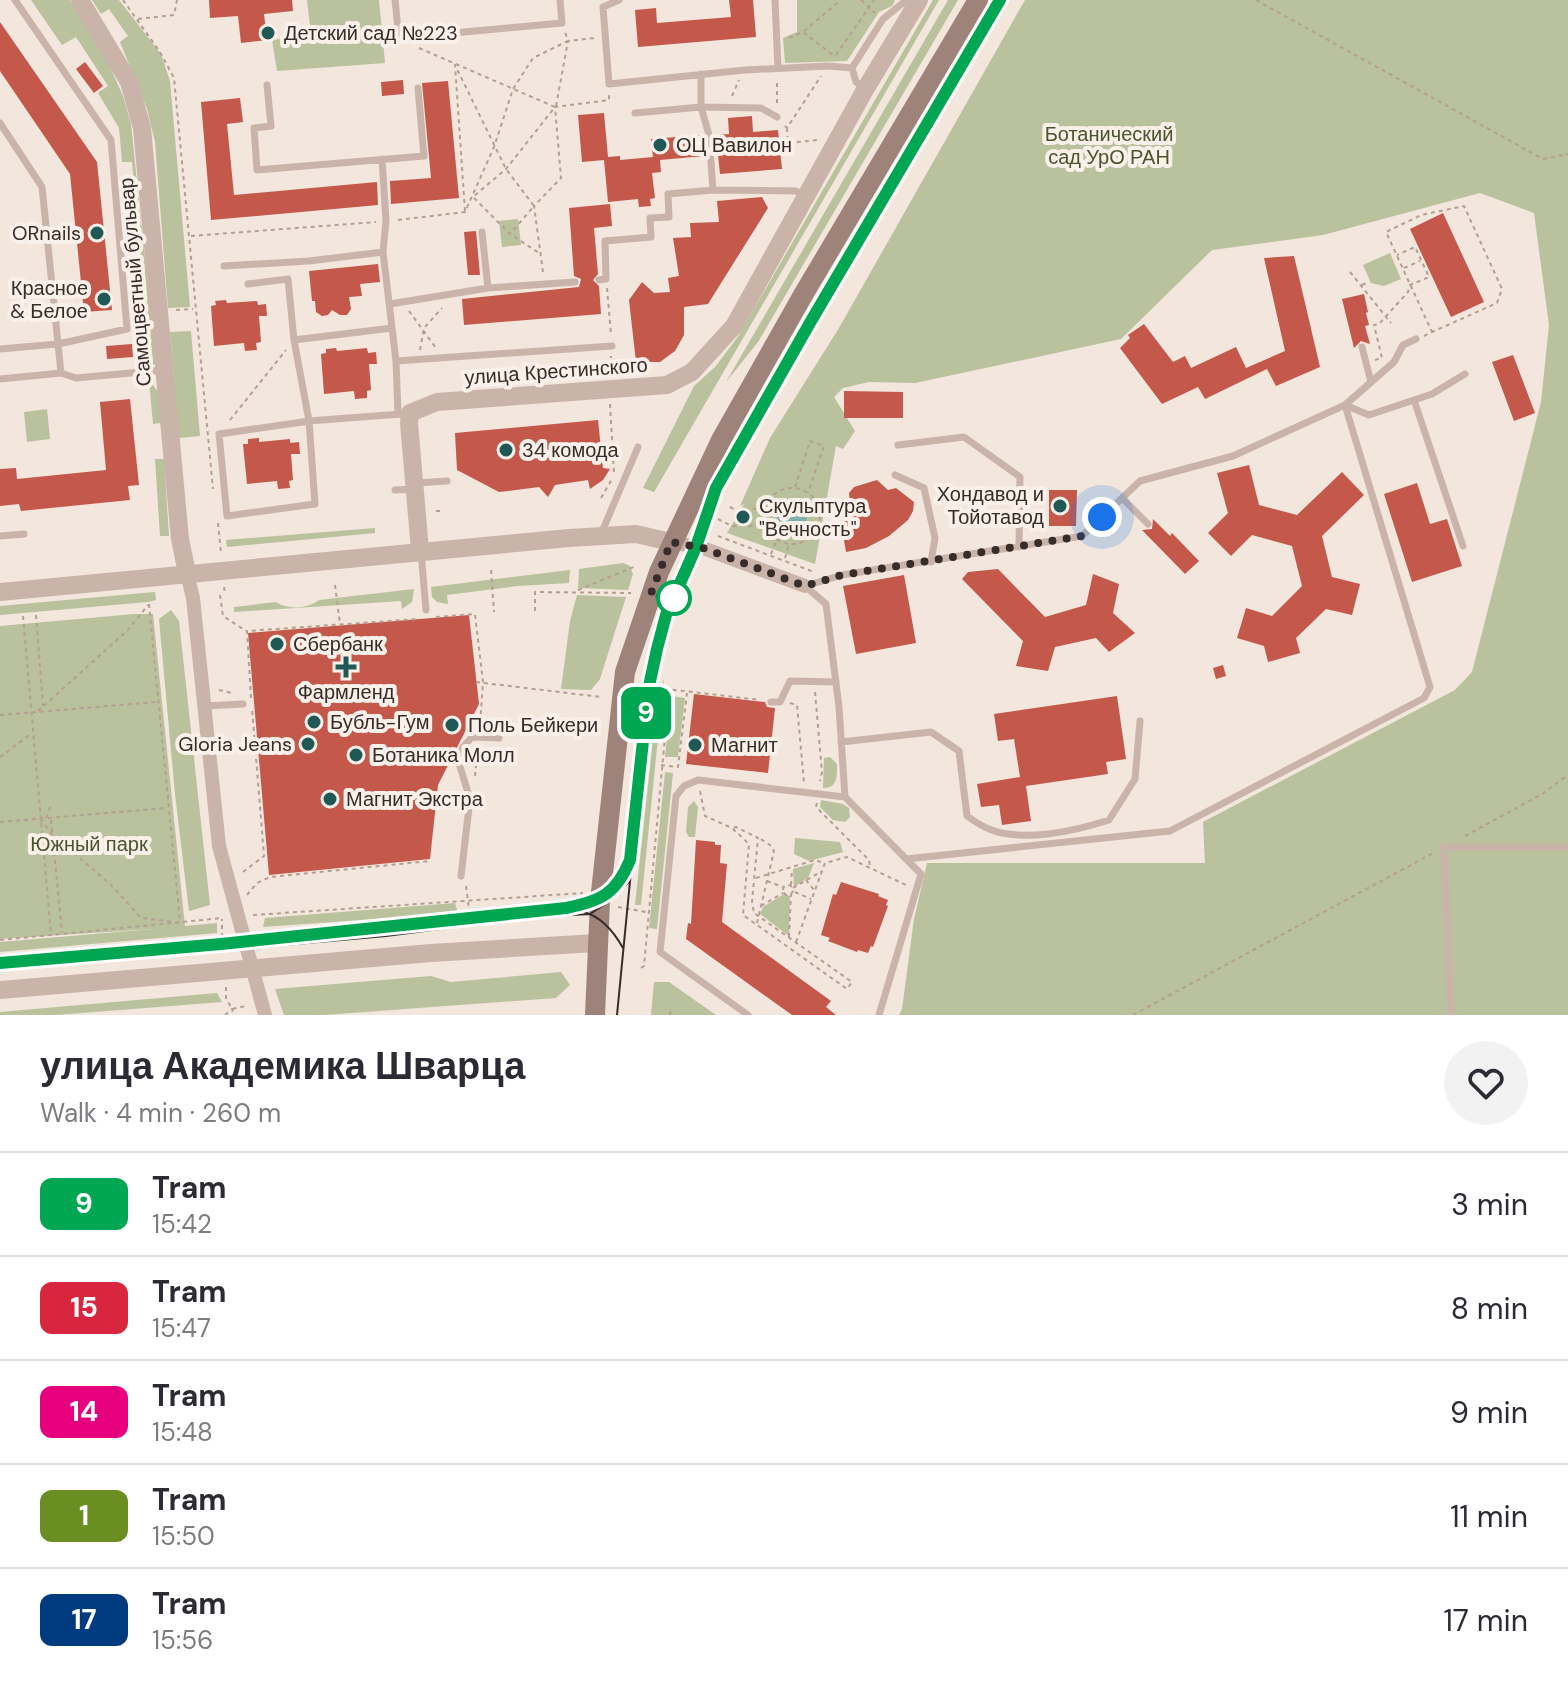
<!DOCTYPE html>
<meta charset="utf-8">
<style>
:root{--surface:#fff;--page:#f2f2f3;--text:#2b2b33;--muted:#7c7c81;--line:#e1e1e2}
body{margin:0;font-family:"DM Sans",sans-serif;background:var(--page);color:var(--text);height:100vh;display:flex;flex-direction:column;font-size:30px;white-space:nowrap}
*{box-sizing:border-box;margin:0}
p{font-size:26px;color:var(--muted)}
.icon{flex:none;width:44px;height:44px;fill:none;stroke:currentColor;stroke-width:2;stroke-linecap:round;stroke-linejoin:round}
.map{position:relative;height:1015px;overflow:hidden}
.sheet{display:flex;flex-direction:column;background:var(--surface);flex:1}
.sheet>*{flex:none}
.badge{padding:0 16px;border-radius:12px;font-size:28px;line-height:52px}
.you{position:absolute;width:40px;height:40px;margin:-20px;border:6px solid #fff;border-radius:50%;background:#1a73e8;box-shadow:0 0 0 12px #1a73e833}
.map>.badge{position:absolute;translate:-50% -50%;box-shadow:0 0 0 4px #fff}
.round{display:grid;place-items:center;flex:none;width:84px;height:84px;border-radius:42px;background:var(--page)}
.overview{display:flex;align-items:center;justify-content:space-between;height:136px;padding:0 40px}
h1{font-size:38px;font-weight:700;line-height:60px}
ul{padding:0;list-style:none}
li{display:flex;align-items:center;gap:24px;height:104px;padding:0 40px;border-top:2px solid var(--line)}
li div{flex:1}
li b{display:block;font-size:30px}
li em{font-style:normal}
li .badge{min-width:88px;font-weight:700;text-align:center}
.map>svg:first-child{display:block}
</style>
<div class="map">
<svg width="1568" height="1015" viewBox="0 0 1568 1015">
<rect width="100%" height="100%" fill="#f2e6dd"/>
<path fill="#b9c19d" d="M31,0h39l32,49 21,47 8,28 25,240 -10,2 -2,-22 -5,-8 -7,-67 10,-1 -10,-106h-10l-3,-34 -21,-35 10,-7 -32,-49 -14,8z
M92,0h27l42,54 9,27 20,226 -22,1 -13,-166 -8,-33 -27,-67 8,-6 -19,-27 -8,5z
M307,0h72l6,63 -108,8 -5,-31 39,-5z
M797,0h98l-3,6 -13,6 -32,49 -62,2 -2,-25 14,-6z
M933,0h6l-285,492 -11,-4 51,-102 21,-19 22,-29z
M948,0h10l-200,342 -32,40z
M1025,0h543v1015h-669l3,-6 12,-90 13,-56h278l-2,-41 252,-132 17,-18 69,-270 8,-77 -15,-112 -54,-20 -157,42 -111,15 -91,89 -206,44 -46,-1 -26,6 -9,9 21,34 -12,18 -7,-3 -21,118 -88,-31 17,-29 -4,2 30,-68 69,-110z
M518,219l3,26 -19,2 -3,-26z
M1390,253l11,26 -17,7 -13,-3 -8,-18z
M191,331l9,105 -21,2 -9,-106z
M149,380l10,13 2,30 -8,1z
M47,409l3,30 -23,3 -3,-30z
M155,459h9l5,77h-9z
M375,528v5l-148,14 -1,-7z
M623,563l7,3 3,8 -5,16 -50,-2 1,-19z
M570,570l-1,13 -52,3 -70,9 1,9 -11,-2 -5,-5 -1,-10z
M414,589l-2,13 -10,7 -1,-8 -167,11v-5l42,-5c11,8 32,7 43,-2z
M155,592l1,8 -8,2 -148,13v-9z
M577,595l49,2 -26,82 -9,11 -30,-1 9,-68z
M171,610l8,11 31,284 -21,6 -14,-117 -16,-175z
M134,614h19l32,312 32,-3v10l-217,19v-10l153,-13 -153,10v-313z
M664,679l-23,226h-6l23,-212z
M671,696l14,2 -7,59h-13z
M830,757l7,7c0,12 1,24 -14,24l1,-30z
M665,772l8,1 -16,156 -8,-1z
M821,800l22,4 6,4 1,9 -5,5 -12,-2 -13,-13z
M694,801l4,6 -3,30h-6l-3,-5 2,-25z
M795,838l45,4 3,10 -34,9 -15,-7z
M814,863l-6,15 -14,9 -1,-18z
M784,894l6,2 -1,40 -29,-22 3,-7z
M455,903l3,10 -195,14 2,-9z
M561,972l9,13 -14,13 -232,17h-40l-9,-26 156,-13 20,6z
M654,982h15l47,33h-65z
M217,993l5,9 -166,13h-56v-3z"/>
<path fill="#7dafab" d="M777 516a15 15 0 1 1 30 0a15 15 0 1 1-30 0Z"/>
<path fill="#c4584a" d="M209,0h83l1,11 -29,3 3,26 -26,3 -3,-27 -28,2z
M729,0h24l3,37 -118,10 -3,-37 21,-2 1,15 74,-6z
M0,22l97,140 15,148 -28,2 -14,-138 -70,-103z
M85,62l18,24 -9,7 -18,-24z
M403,80l1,14 -22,2 -1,-14z
M448,81l11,117 -68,6 -1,-23 41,-3 -9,-95z
M240,98l3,24 -16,2 7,71 143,-13 1,23 -167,15 -10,-118z
M604,113l4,44 12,-1v4l33,-3 -2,-18 50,-4 3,21 -44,4 1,12 -9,1 3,25 -5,1 1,7 -12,1 -1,-8 -30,3 -4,-42 -22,2 -4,-47z
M752,116l1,16 25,-2 4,39 -62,5 -4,-39 13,-1 -1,-16z
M762,197l6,11 -60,96 -24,3v28l-9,16 -15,11h-24l-7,-62 13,-18 12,11 16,-1 -2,-14 11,-2 -6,-38 18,-1 -1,-14 29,-1 -2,-21z
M610,204l2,22 -18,2 4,46 -5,6 6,6 2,28 -137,11 -2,-26 117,-12 2,-8 -7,-3 -5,-68z
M1443,213l41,89 -33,15 -41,-88z
M476,231l4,44h-12l-4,-43z
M1294,256l26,111 -44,19 -9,-17 -62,30 -7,-12 -36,17 -42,-56 10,-10 -2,-3 16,-11 29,38 12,-6 6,12 45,-21 10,21 39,-17 -21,-93z
M378,264l2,18 -20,2 2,12 -13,1 2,12 -4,6h-7l-8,-5 -4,5 -6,1 -6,-4 -1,-11h-3l-3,-30z
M1364,294l4,18 -2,1 3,12 -4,1 5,18 -9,-3 -7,7 -12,-49z
M226,300l1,3 30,-2 1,4 8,-1 1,12h-8l2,26 -5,1 1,7 -12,1 -1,-8 -30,3 -3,-40 5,-1 -1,-4z
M132,344l1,13 -26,2 -1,-13z
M336,348l1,3 30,-3 1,5 8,-1 1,12h-8l2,26 -4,1v7l-12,1 -1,-8 -30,3 -3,-40 5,-1v-4z
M1513,355l22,58 -21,8 -22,-59z
M844,391l59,1v26h-59z
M130,399l9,86 -11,1 2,14 -109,11 -2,-7 -19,2v-37l16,-1 1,11 89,-9 -6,-68z
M598,420l5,48 7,1 -7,11 -13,9 -2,-9 -33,5 -7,12 -9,-10 -40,5 -42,-22 -2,-37z
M259,438v4l31,-3v4l9,-1 1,12h-9l2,26 -4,1 1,7 -12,1 -1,-8 -30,3 -4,-40h5v-5z
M1249,465l10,40 38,10 45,-43 22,23 -42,41 10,41 28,7 -8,31 -26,-6 -30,29 4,15 -32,9 -4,-16 -27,-8 9,-30 26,8 30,-30 -10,-40 -40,-11 -21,21 -23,-23 20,-20 -11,-40z
M877,480l11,10 8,-2 18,14 -1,9 -5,9 -19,16 -23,12 -20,4 -4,-24 8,-23 -1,-12 5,-6z
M1417,483l13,41 17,-5 15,47 -50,16 -28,-88z
M1049,490h28l-1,36h-27z
M1153,519l17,17 2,-3 27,28 -14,13 -43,-44 10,-1z
M998,569l47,48 41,-12 7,-31 26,10 -6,29 22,20 -26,19 -13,-14 -41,9 -7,24 -32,-5 7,-25 -61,-62 6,-7z
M904,575l12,68 -60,11 -13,-68z
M469,615l10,89 -41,81 -8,74 -161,16 -21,-242z
M1223,665l3,11 -10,3 -3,-11z
M694,694l71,8 2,5 8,1 -7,65 -82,-9z
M1117,696l9,63 -20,3 2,12 -82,12 5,35 -29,4 -3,-20 -18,2 -4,-23 43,-7 -6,-38 -16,2 -4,-27z
M696,840l19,2v3h6l-1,18 7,1 -5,58 109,79 -5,6 10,8h-44l-106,-76 2,-16 3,1z
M841,882l38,12 -1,2 10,4 -2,5 2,1 -15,41 -2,-1 -3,7 -10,-3 -1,2 -29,-11 2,-3 -9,-3 12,-41 3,1z"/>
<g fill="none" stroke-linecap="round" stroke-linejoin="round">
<path stroke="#b69e93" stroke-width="2" stroke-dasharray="4 4" stroke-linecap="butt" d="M123,0l37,52 14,26 39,411
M861,0l14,13
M1256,0l287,159 25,-5
M138,19l36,-4 3,-15
M804,31l37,-31
M789,38l14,-6 30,23
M419,48l136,59 -49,62 -32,27
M836,55l38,-55
M732,96l7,-16
M777,103v-22
M556,106l12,-65 27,-3
M785,126l2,2 34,-52
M787,128l1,15 30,-3
M474,198l36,36 29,19
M465,211l-10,-146 51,104 28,37 -24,28
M398,220l67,-8 29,-65 19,-58 20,-31 35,-17 -3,-9
M191,236l185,-14
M1404,268l16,-7
M543,272l-9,-66 27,-28 -6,-71 54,-7v-6
M1350,272l41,51
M1362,285l7,-3
M607,288l4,46
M176,310l17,-1
M409,311l27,37
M1424,336l8,-4 65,-29 5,-14 -38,-83 -43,9 -35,17 46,100
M420,350l4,-22 18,-20
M1375,360l7,-2 -8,-33 5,-1 29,-32 2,-7 19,-8 -14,-30 -18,8
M610,374l1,-18
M610,404l4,70
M230,420l56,-70
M795,487l15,-46 14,5 -16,47
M764 516a28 28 0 1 1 56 0a28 28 0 1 1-56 0Z
M601,498l11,-19
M730,507l10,5 23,-5
M436,511h4
M718,519l14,7h31
M218,523l3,30
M718,536l96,36
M771,554l5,-12
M785,558l4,-13
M491,570l3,42
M335,585l5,39
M224,587l1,7
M578,590l58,-24
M220,595l3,21 23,15
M149,604l31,317
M535,611v-19l96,1
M36,615l7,91
M23,616l28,318
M436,617l39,-3 8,68 -3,43
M476,682l125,15
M219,690l13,3
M815,692l7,80 -2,9
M251,698l-4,-67 171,-12
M790,703l7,2 7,78
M38,711l90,-81 20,-25
M0,715l156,-13
M0,757l32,-24
M661,765l17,2 9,-74
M475,776l3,-29
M700,791l5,25 27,12 17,16 -6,71 104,74 5,-7 -98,-69 -2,-11 6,-64 -22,-11 -4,1
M817,803l-1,4 53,53 1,8
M46,818l5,-13
M40,819l13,16 57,49 31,34 34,4
M51,820l11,113
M0,822l166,-14
M1465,836l77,-42 26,-19
M243,872l21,-16 -12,-148
M756,878l59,-18 9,3
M806,880l8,10
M767,881l16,6
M791,885l1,-16
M783 890a5 5 0 1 1 10 0a5 5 0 1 1-10 0Z
M466,886l3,23
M793,888l29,-17
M795,892l16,7
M247,895l10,-12 13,-6 160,-16
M761,906l22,-13
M618,907l28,5
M253,915l330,-22
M757,923l17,-72 -4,-6 -11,-7
M789,937l2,-43
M0,940l222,-22
M796,942l29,-79 22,-6 61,29
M222,953v-34
M641,968l3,-2 25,-273 -2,-4 93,11
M226,987v11l6,11 14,-3
M225,1015l7,-6 2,6
M670,1015l1,-7
M1133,1015l302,-163"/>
<path stroke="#cab4a9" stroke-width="7" d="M395,0l4,38 163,-15 -2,-23
M619,0l-16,7 6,77 136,-14 83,-4 24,2 4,14 8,5
M775,0l3,68
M852,68l31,-49 21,-17 12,2
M267,85l4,41 -17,2 3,42 167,-14 -6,-68
M635,113l66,-6 60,1 16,9
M0,123l42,64 19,186
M382,159l4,62 -3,31
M713,190l83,1 9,5
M482,232l6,56
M224,266l85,-5 74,-9 13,109 2,53
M599,280l7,-1 -1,-38 46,-4 -1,-19 19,-1 -1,-23 45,-4 -4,-55 -8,-28v-33
M248,284l40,-5 6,61
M390,304l98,-16 87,-6
M392,328l-98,12 15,81 92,-7
M1362,347l9,35
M0,349l58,-5 69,-15 -16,-189 -96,-140
M396,361l216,-15
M0,379l61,-6 15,5 87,-8
M1414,400l49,146
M1345,405l24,10 63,-21 33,-20
M309,421l6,83 -88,12 -8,-82z
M898,445l66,-8 56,40 -1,70
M895,475l29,13 11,50 -4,24
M417,483l30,-2
M395,490l19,-1
M1122,498l26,26
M601,534l37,-87
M0,536l24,-2
M421,552l5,58
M805,586l37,-11 240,-39 58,-55 93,-25 112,-51 49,-43 9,-17 13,-6
M805,586l21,18 13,103 6,90 76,77 -42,141
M771,702h9l10,-21 46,1
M205,706l38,-2
M841,742l90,-10 28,19 8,65c7,5 14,10 22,13 34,14 86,2 120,-9l26,-41 5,-58
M906,859l264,-28 254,-133 6,-11 -85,-282
M461,876l9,-77 -12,-39 5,-13 9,-10 27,1
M748,1015l-88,-63 16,-156 8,-10 14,-6 147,17
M1451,1015l-7,-168h124"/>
<path stroke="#cab4a9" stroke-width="14" d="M671,542l32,6 102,38
M187,573l6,25 26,248 46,169"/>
<path stroke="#cab4a9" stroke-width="18" d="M80,0l49,82 13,46 38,411 7,34
M420,550l-11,-127 1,-10 27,-11 230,-17 25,-13 42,-46 132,-238 53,-88
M0,592l569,-54 67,-4 35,8
M0,990l431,-37 165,-10"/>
<path stroke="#9e837a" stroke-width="20" d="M595,1015l5,-114 25,-229 34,-100 62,-132 82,-145 175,-295"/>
<path stroke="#372c29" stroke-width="2" d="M584,912c18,5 30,20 39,36
M0,970l386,-34 148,-19 56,-3 17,-11 22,-21
M617,1015l32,-329 17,-71 30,-68 20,-59 21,-40 263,-448"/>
</g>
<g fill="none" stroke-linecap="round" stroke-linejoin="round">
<defs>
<path id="line" d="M0,963l221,-19 345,-36c35,-7 50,-14 64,-48l19,-174 8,-37 9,-34 30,-68 20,-59 95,-167 189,-321"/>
</defs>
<use href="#line" stroke="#fff" stroke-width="18"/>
<use href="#line" stroke="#00a651" stroke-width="12"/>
<path stroke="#372c29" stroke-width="8" stroke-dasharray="0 14.4" d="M674,598l-24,-2 21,-54 32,6 102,38 37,-11 240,-39 20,-19"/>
</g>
<g fill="#1f5855" stroke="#f9f0ea" stroke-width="3">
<circle cx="268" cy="33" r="8"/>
<circle cx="660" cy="145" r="8"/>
<circle cx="97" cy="233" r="8"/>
<circle cx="104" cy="299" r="8"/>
<circle cx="506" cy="450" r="8"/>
<circle cx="1060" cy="506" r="8"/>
<circle cx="743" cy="517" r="8"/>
<circle cx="277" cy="644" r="8"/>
<path d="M342 655h8v8h8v8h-8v8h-8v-8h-8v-8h8z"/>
<circle cx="314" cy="722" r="8"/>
<circle cx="452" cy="725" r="8"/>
<circle cx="308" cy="744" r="8"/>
<circle cx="695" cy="745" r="8"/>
<circle cx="356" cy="755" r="8"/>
<circle cx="330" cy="799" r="8"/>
</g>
<circle fill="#fff" stroke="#00a651" stroke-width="4" cx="674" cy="598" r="16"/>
<g text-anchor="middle" stroke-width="8" stroke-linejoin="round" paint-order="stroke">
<g font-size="20" fill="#372c29" stroke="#f9f0ea" text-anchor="start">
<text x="284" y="40">Детский сад №223</text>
<text x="676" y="152">ОЦ Вавилон</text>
<text x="81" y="240" text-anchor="end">ORnails</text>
<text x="88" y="295" text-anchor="end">Красное<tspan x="88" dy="23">&amp; Белое</tspan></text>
<text x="522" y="457">34 комода</text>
<text x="1044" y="501" text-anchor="end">Хондавод и<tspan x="1044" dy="23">Тойотавод</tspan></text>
<text x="759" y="513">Скульптура<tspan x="759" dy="23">"Вечность"</tspan></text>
<text x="293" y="651">Сбербанк</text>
<text x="346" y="699" text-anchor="middle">Фармленд</text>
<text x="330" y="729">Бубль-Гум</text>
<text x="468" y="732">Поль Бейкери</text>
<text x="292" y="751" text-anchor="end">Gloria Jeans</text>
<text x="711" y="752">Магнит</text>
<text x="372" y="762">Ботаника Молл</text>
<text x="346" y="806">Магнит Экстра</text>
</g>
<g font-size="20" fill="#4b552d" stroke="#f9f0ea">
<text x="1109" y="141">Ботанический<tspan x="1109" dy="23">сад УрО РАН</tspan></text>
<text x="89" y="851">Южный парк</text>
</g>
<g font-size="20" fill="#372c29" stroke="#f9f0ea">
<text transform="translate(135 282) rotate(-95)" y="7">Самоцветный бульвар</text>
<text transform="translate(556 371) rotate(-4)" y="7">улица Крестинского</text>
</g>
</g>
</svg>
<div class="you" style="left:1102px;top:517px"></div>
<b class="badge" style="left:646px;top:713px;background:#00a651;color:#fff">9</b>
</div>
<section class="sheet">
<div class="overview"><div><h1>улица Академика Шварца</h1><p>Walk · 4 min · 260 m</p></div><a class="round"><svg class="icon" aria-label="heart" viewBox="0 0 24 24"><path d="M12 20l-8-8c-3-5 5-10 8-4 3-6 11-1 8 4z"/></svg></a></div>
<ul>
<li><span class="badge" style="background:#00a651;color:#fff">9</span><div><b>Tram</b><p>15:42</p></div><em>3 min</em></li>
<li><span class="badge" style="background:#d7263d;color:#fff">15</span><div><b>Tram</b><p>15:47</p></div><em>8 min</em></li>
<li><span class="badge" style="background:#e6007e;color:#fff">14</span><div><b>Tram</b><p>15:48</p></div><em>9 min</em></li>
<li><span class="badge" style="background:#6b8e23;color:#fff">1</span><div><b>Tram</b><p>15:50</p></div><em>11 min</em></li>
<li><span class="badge" style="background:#003b80;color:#fff">17</span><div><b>Tram</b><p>15:56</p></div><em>17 min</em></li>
</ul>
</section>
